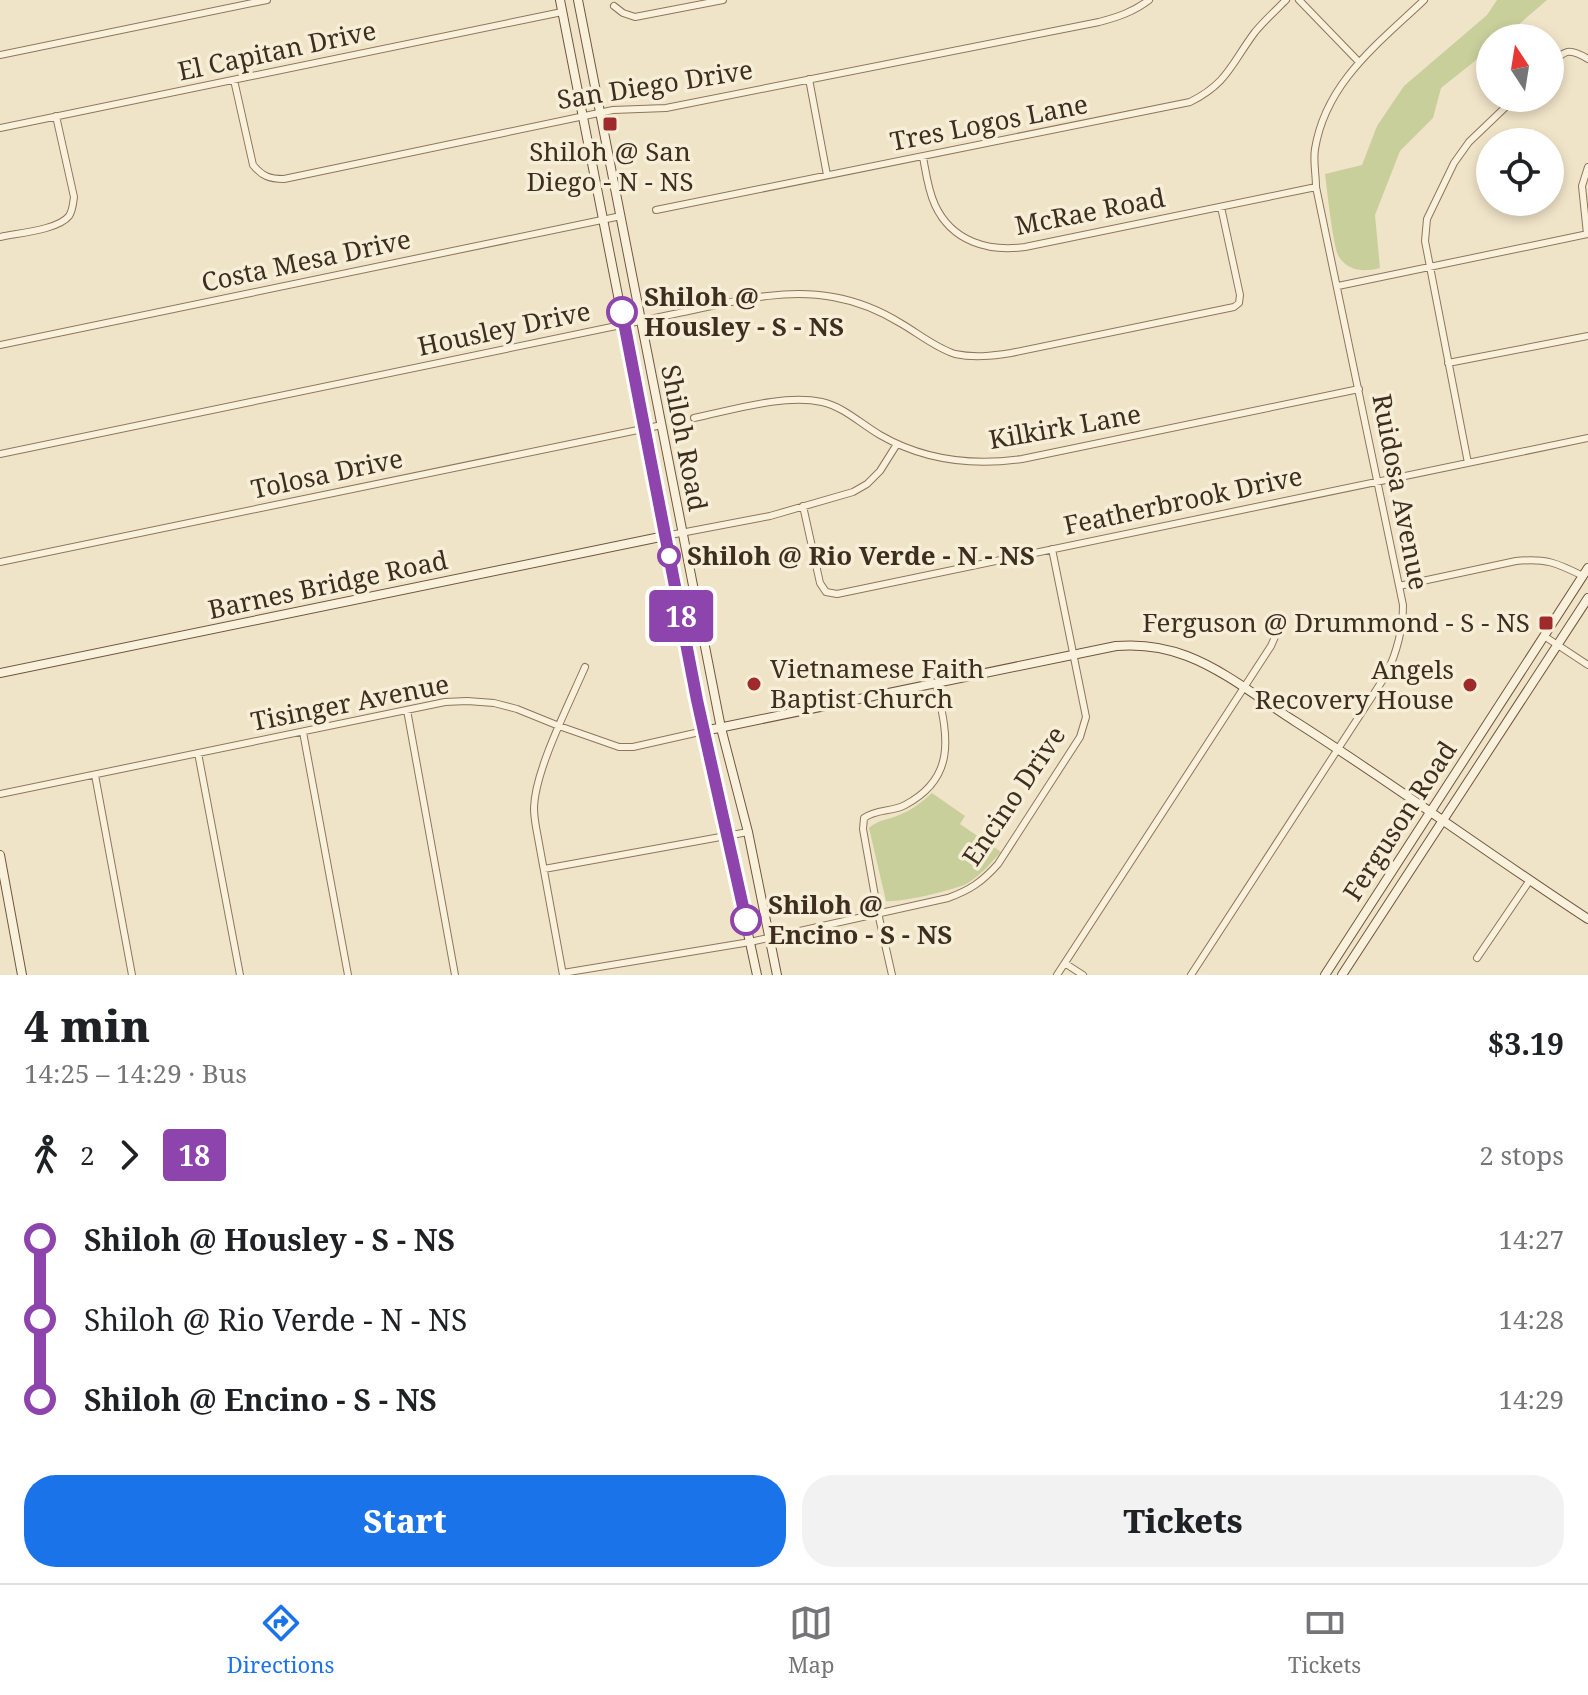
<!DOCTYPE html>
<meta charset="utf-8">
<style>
:root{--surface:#fff;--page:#f2f2f2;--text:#202124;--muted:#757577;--line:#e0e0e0;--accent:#1a73e8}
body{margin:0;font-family:"Noto Serif",serif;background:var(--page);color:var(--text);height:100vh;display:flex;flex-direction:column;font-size:30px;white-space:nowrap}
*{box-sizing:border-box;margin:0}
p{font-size:26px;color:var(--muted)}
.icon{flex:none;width:44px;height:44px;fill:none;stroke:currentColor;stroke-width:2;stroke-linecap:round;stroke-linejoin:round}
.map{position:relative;height:975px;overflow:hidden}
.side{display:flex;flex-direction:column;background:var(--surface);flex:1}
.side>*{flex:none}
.badge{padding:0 16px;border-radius:6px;font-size:28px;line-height:52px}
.needle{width:52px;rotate:348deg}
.buttons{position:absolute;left:1476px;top:24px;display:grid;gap:16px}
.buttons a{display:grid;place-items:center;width:88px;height:88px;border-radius:50%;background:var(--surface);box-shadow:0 4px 12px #0003;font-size:40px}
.map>.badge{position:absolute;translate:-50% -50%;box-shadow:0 0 0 4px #fff}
.legs{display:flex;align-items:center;gap:12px;height:88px;padding:0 24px;font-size:26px}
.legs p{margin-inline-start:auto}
.overview{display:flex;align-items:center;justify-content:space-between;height:136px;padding:0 24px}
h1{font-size:44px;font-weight:800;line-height:60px}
.primary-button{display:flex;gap:16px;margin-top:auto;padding:16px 24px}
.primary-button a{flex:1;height:92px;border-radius:32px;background:var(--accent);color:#fff;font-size:32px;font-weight:800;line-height:92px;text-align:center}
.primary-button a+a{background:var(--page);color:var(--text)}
ul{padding:0 24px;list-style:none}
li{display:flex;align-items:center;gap:28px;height:80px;font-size:30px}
li i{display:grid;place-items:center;width:12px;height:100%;margin:0 10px;background:currentColor}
li i::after{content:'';width:20px;height:20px;margin:-10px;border:6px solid;border-radius:50%;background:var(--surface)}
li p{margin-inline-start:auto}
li:first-child i{background:linear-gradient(#0000 50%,currentColor 0)}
li:last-child i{background:linear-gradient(currentColor 50%,#0000 0)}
.tab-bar{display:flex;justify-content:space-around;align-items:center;height:112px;border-top:2px solid var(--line);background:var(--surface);font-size:22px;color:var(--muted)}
.tab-bar a{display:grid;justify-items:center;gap:4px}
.tab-bar .on{color:var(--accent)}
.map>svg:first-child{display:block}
</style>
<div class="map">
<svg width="1588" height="975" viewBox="0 0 1588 975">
<rect width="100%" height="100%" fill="#f0e4c8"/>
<path fill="#c9cf9b" d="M1497,0h50l-44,38h-13v11l-49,39 -8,30 -33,33 -25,64 5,53c-15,4 -31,4 -41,-11 -6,-9 -12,-68 -14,-83l37,-9 15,-39 27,-40 83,-71z
M932,793l33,23 -5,8 41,28c-10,11 -20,23 -33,31 -12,7 -69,20 -82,18l-17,-73c10,-9 19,-8 30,-13 13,-5 23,-13 33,-22z"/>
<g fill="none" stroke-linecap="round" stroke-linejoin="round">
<defs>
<path id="street" d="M1299,0l60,62
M614,6l9,7 12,4 88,-17
M0,55l267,-55
M1550,65c15,-15 19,-18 38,-6
M809,79l18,96
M234,80l19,85c9,11 16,14 31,14l329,-69 53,-2 433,-86c19,-5 34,-10 50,-22
M0,128l562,-116
M923,157c3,16 5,33 12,48 17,37 54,47 90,42l291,-60
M656,210l534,-108c38,-19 41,-38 65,-70 9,-11 21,-22 31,-32
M1587,234l-5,-48 6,-19
M0,237c18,-4 58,-7 69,-21 4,-6 4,-13 5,-19l-18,-81
M1338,286l250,-52
M0,345l621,-129
M1448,363l140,-27
M694,418c39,-8 89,-24 128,-16 22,5 39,22 58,33 45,26 92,31 142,24l337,-70
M0,454l674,-140c51,-10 106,-27 159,-17 23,4 48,14 69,27 17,10 34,24 53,30 19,4 37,2 56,-1l223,-46 5,-4 1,-8 -19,-88
M1468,463l-43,-222 2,-22 27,-56 15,-21 46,-44
M803,506l17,77 6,9 11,2 751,-156
M665,536l105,-20 83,-24 14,-8 13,-13 17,-27
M0,562l662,-137
M1399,586l117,-25c30,-3 41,2 67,15
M1544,636l44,29
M407,710l48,265
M303,732l45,243
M198,753l42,222
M95,775l37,200
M0,794l445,-92 22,-1 27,2 23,6 42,17 60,21h14l71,-16
M544,869l204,-37
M1477,958l53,-78
M1066,964l17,11
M563,973l187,-31 198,-44c22,-8 34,-16 50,-34l82,-127 6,-20 -34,-168
M563,975l-27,-148c-1,-6 -2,-13 -2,-19 1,-38 35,-104 51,-141
M892,975l-14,-62 -15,-84 1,-11c12,-9 28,-6 41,-13 55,-29 41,-74 31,-122
M1057,975l214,-329 10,-23
M1191,975l195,-300c11,-23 17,-44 17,-70l-87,-418c0,-13 -3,-26 -1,-38 11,-67 63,-105 109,-149"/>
<path id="secondary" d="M560,0l135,688 62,287
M578,0l143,728 27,104 29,143
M0,673l665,-137
M704,731l412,-85c24,-2 48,1 71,10 39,15 74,44 109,66 99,63 194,133 292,197
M0,855l22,120
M1325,975l263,-407
M1342,975l246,-377"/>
</defs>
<use href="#street" stroke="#8d765c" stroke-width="8"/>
<use href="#secondary" stroke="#6f573f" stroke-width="10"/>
<use href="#street" stroke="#faf1dc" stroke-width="6"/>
<use href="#secondary" stroke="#faf1dc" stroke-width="8"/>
</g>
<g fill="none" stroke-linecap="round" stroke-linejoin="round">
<defs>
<path id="line-1" d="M622,312l75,388 49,220"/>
</defs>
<use href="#line-1" stroke="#fff" stroke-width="18"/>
<use href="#line-1" stroke="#8e44ad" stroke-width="12"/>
</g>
<g fill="#9e2a2b" stroke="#f7eed8" stroke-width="3">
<rect x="602" y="116" width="16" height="16" rx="4"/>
<rect x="1538" y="615" width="16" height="16" rx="4"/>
<circle cx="754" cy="684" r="8"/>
<circle cx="1470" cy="685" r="8"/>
</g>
<g fill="#fff" stroke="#8e44ad" stroke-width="4">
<circle cx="622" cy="312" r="14"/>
<circle cx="669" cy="556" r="10"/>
<circle cx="746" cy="920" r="14"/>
</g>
<g text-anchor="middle" stroke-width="7" stroke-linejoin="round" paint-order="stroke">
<g font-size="26" fill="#3d2e20" stroke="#f7eed8">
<text transform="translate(277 51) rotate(-12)" y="9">El Capitan Drive</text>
<text transform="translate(655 85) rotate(-9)" y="9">San Diego Drive</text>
<text transform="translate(989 123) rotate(-11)" y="9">Tres Logos Lane</text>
<text transform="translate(1090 212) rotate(-11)" y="9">McRae Road</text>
<text transform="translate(306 261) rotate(-12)" y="9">Costa Mesa Drive</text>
<text transform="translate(504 329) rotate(-12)" y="9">Housley Drive</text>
<text transform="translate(1065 427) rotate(-10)" y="9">Kilkirk Lane</text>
<text transform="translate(684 438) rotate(79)" y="9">Shiloh Road</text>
<text transform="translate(327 474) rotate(-12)" y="9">Tolosa Drive</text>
<text transform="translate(1400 492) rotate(79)" y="9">Ruidosa Avenue</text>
<text transform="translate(1183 501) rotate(-12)" y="9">Featherbrook Drive</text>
<text transform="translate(328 585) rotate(-12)" y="9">Barnes Bridge Road</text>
<text transform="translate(350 703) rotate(-11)" y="9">Tisinger Avenue</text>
<text transform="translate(1014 796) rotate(-56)" y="9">Encino Drive</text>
<text transform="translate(1400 821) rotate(-57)" y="9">Ferguson Road</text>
</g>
<g font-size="26" fill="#3d2e20" stroke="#f7eed8" text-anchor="end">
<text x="610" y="161" text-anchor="middle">Shiloh @ San<tspan x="610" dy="30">Diego - N - NS</tspan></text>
<text x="1530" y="632">Ferguson @ Drummond - S - NS</text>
<text x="770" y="678" text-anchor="start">Vietnamese Faith<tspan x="770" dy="30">Baptist Church</tspan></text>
<text x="1454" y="679">Angels<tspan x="1454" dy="30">Recovery House</tspan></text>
</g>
<g font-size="26" font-weight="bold" fill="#3d2e20" stroke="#f7eed8" text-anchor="start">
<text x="644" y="306">Shiloh @<tspan x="644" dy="30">Housley - S - NS</tspan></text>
<text x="687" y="565">Shiloh @ Rio Verde - N - NS</text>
<text x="768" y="914">Shiloh @<tspan x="768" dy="30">Encino - S - NS</tspan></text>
</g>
</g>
</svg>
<div class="buttons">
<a><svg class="needle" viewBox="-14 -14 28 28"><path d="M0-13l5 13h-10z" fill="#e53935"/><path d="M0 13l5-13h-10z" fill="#757577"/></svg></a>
<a><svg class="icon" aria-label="locate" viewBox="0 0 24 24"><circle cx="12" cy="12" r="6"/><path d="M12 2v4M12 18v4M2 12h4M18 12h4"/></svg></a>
</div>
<b class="badge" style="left:681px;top:616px;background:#8e44ad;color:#fff">18</b>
</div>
<section class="side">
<div class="overview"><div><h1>4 min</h1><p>14:25 – 14:29 · Bus</p></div><b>$3.19</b></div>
<div class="legs"><svg class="icon" aria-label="walk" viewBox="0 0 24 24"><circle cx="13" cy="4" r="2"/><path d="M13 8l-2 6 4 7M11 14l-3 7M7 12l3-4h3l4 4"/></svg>2<svg class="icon" aria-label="forward" viewBox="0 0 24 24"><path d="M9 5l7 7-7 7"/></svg><b class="badge" style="background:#8e44ad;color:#fff">18</b><p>2 stops</p></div>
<ul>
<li><i style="color:#8e44ad"></i><b>Shiloh @ Housley - S - NS</b><p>14:27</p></li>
<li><i style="color:#8e44ad"></i><span>Shiloh @ Rio Verde - N - NS</span><p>14:28</p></li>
<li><i style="color:#8e44ad"></i><b>Shiloh @ Encino - S - NS</b><p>14:29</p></li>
</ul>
<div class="primary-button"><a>Start</a><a>Tickets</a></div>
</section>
<nav class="tab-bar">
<a class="on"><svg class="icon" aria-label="directions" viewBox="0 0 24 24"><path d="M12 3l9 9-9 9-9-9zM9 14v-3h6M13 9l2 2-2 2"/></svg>Directions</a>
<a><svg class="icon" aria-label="map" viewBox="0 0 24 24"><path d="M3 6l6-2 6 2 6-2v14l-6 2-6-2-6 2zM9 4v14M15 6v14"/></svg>Map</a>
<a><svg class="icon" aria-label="tickets" viewBox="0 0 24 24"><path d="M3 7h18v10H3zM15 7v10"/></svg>Tickets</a>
</nav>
